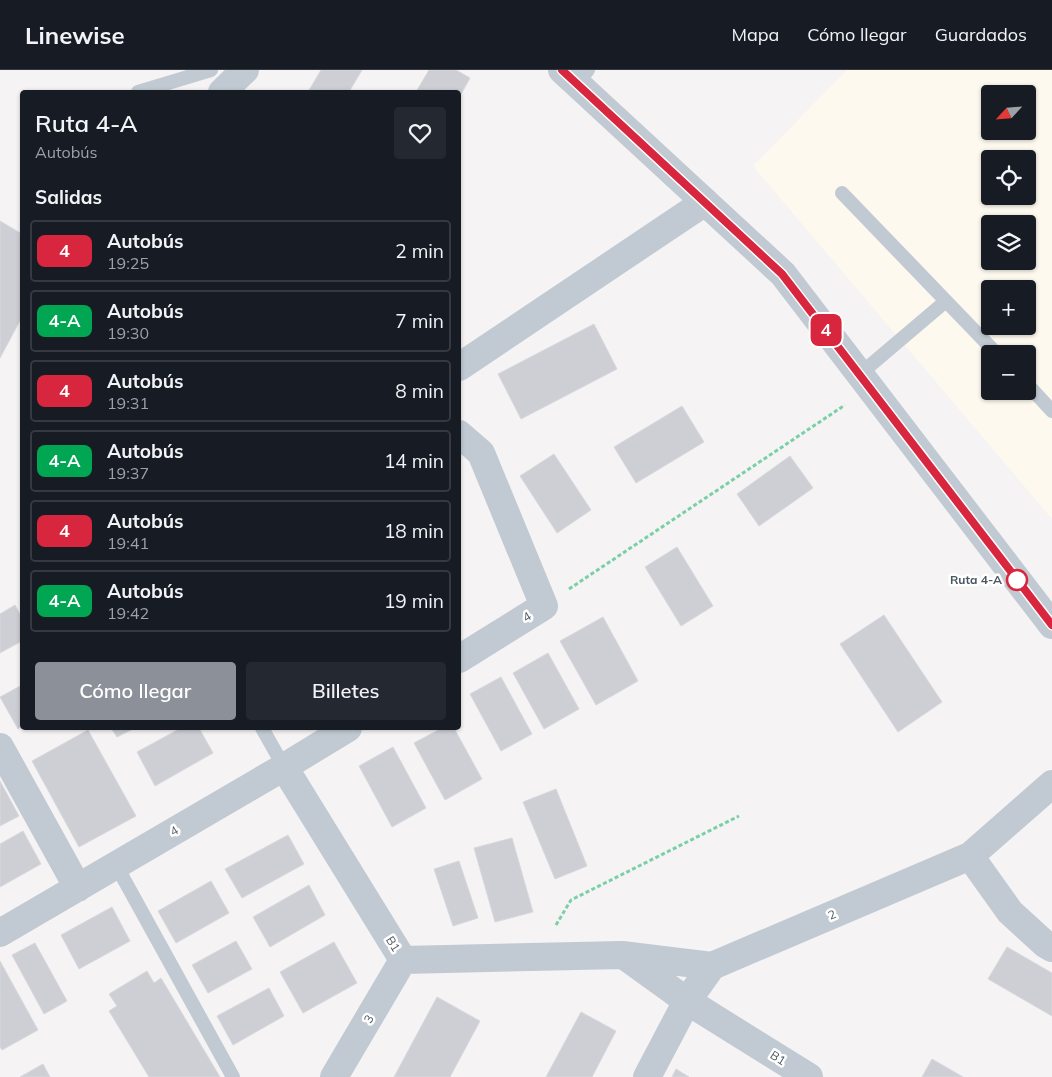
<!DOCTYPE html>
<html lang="es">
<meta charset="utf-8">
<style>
:root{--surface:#171b24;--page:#242831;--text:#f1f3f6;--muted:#9ea1a6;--line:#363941;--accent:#8c9099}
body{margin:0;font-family:Mulish,sans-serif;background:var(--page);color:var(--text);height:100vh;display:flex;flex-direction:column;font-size:19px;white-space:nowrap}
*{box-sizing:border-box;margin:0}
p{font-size:16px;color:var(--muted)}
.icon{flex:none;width:28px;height:28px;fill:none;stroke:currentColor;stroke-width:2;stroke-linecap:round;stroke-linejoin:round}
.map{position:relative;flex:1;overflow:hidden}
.side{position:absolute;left:20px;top:20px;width:441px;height:640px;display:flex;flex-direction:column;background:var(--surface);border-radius:5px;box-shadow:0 1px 4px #0004}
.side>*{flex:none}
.badge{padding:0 10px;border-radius:8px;font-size:18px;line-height:32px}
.needle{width:32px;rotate:244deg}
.tools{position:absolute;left:981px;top:15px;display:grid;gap:10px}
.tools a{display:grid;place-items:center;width:55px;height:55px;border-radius:5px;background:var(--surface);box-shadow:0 1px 4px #0004;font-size:25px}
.map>.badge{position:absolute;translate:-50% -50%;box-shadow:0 0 0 2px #fff}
h2{padding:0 15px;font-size:19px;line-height:45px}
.round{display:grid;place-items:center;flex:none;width:52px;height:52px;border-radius:5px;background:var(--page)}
.headline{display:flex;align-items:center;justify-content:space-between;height:85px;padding:0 15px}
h1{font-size:24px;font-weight:600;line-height:38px}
.button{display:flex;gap:10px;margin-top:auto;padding:10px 15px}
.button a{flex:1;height:58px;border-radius:5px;background:var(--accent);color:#fff;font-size:20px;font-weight:600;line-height:58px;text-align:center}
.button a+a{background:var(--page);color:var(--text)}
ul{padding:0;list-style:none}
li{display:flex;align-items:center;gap:15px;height:62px;margin:0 10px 8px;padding:0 5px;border:2px solid var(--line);border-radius:5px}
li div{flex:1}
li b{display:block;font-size:19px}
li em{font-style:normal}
li .badge{min-width:55px;font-weight:700;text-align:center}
header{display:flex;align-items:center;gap:30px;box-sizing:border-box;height:70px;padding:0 25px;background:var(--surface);border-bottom:1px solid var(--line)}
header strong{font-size:24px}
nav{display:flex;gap:28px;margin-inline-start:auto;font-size:18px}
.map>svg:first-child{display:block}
</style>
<header>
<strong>Linewise</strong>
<nav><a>Mapa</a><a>Cómo llegar</a><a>Guardados</a></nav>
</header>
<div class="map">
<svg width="1052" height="1007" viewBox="0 0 1052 1007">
<rect width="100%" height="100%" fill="#f5f3f3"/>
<path fill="#fdf9ef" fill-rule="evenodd" d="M847,0h205v449l-299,-353zM990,24h38v37h-38zM990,89h38v37h-38zM990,154h38v37h-38zM990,219h38v37h-38zM990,284h38v37h-38z"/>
<path fill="#cdcfd5" stroke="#d7d9de" d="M321,0h41l-13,22h-41z
M429,0h27l14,8 -11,20v-6h-43z
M0,151l22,13v83l-22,41z
M594,254l23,45 -96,50 -23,-45z
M682,336l22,36 -68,41 -22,-36z
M554,384l37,56 -34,23 -37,-57z
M790,386l23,32 -54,38 -22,-32z
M677,477l36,59 -32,20 -36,-59z
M15,535l7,13v23l-22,12v-39z
M884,545l58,87 -44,30 -58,-88z
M603,547l35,64 -42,24 -36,-64z
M548,583l31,56 -35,20 -31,-56z
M501,607l31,57 -31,17 -31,-57z
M22,615v41l-4,3 -18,-32z
M111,658h24l-18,9z
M181,658h18l14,25 -58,33 -18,-34z
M442,658h12l28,51 -37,21 -31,-57z
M88,660l48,86 -57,31 -47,-86z
M393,677l33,61 -34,19 -33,-61z
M0,711l19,35 -19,10z
M556,719l31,77 -32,13 -32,-77z
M23,761l18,33 -41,23v-43z
M288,765l16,29 -62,34 -17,-29z
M512,768l21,74 -38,10 -21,-74z
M459,791l19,57 -25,8 -19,-57z
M211,811l18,32 -53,30 -18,-32z
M309,815l16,30 -55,32 -17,-30z
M112,837l18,34 -51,28 -18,-34z
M236,871l16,28 -44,24 -16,-28z
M334,872l23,41 -54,30 -23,-41z
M35,873l32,58 -23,13 -32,-59z
M1007,877l45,26v43l-64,-37z
M0,891l38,69 -36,20 -2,-3z
M147,901l7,12 7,-5 59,99h-71l-40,-66 8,-5 -8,-12z
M269,918l15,28 -51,29 -16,-29z
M437,927l43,24 -30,56h-56z
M581,942l35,19 -24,46h-46z
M932,989l31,18h-41z
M43,994l7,13h-30z
M676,999l13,8h-17z"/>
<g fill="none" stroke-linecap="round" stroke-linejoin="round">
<path stroke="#7ad0a6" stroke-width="3" stroke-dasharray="4 2.5" stroke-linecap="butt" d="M569,519l276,-184
M556,855l15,-25 168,-84"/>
<path stroke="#c1cad2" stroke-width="14" d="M577,14l11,-14
M138,22l73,-22
M842,123l155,161
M860,304l86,-73
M1028,315l24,26
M262,658l22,39
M116,795l117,212"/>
<path stroke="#c1cad2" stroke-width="28" d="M222,22l23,-22
M459,297l246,-165
M459,364l22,19 63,153 -85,53
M0,677l78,141
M284,697l119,193
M970,786l40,56 35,32 7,4
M0,863l284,-166 64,-39
M626,887l61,44 122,76
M403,890l219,-5 90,11
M334,1007l69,-117
M647,1007l40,-76 25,-35 258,-110 82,-72"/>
<path stroke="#c1cad2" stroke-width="28" d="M562,0l221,204 269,351"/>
</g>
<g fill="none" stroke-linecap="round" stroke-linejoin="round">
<defs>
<path id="line" d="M562,0l220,204 270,351"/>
</defs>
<use href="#line" stroke="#fff" stroke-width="11"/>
<use href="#line" stroke="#d7263d" stroke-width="8"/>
</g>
<circle fill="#fff" stroke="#d7263d" stroke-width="2.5" cx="1017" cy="510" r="10"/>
<g text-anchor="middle" stroke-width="5" stroke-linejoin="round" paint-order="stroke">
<g font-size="12" font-weight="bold" fill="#4a5661" stroke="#fff" text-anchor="end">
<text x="1002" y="514">Ruta 4-A</text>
</g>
<g font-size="12" fill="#4a5661" stroke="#fff">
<text transform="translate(527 547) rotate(-32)" y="4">4</text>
<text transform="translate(174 761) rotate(-30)" y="4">4</text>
<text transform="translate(832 845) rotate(-23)" y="4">2</text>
<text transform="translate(393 874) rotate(58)" y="4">B1</text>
<text transform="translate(369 949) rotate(-59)" y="4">3</text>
<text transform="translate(778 988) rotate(32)" y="4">B1</text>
</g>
</g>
</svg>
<div class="tools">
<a><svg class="needle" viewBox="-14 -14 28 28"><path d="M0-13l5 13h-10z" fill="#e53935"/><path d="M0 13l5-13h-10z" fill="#9ea1a6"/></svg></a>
<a><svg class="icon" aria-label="locate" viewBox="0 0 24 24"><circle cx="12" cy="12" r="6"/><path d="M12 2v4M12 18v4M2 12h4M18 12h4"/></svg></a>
<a><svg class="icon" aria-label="layers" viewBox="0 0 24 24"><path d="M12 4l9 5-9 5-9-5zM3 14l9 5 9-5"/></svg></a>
<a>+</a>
<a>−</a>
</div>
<b class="badge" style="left:826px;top:260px;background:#d7263d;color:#fff">4</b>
<section class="side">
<div class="headline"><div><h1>Ruta 4-A</h1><p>Autobús</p></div><a class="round"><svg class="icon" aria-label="heart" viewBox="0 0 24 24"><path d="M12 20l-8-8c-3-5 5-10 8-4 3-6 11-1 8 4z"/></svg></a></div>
<h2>Salidas</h2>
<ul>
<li><span class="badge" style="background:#d7263d;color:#fff">4</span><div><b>Autobús</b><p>19:25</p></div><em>2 min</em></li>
<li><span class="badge" style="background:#00a651;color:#fff">4-A</span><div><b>Autobús</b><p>19:30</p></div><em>7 min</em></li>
<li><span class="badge" style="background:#d7263d;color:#fff">4</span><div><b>Autobús</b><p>19:31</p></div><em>8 min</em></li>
<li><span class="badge" style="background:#00a651;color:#fff">4-A</span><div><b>Autobús</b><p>19:37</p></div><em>14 min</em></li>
<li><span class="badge" style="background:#d7263d;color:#fff">4</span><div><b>Autobús</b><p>19:41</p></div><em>18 min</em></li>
<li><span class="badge" style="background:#00a651;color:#fff">4-A</span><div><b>Autobús</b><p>19:42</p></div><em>19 min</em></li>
</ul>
<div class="button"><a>Cómo llegar</a><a>Billetes</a></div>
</section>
</div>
